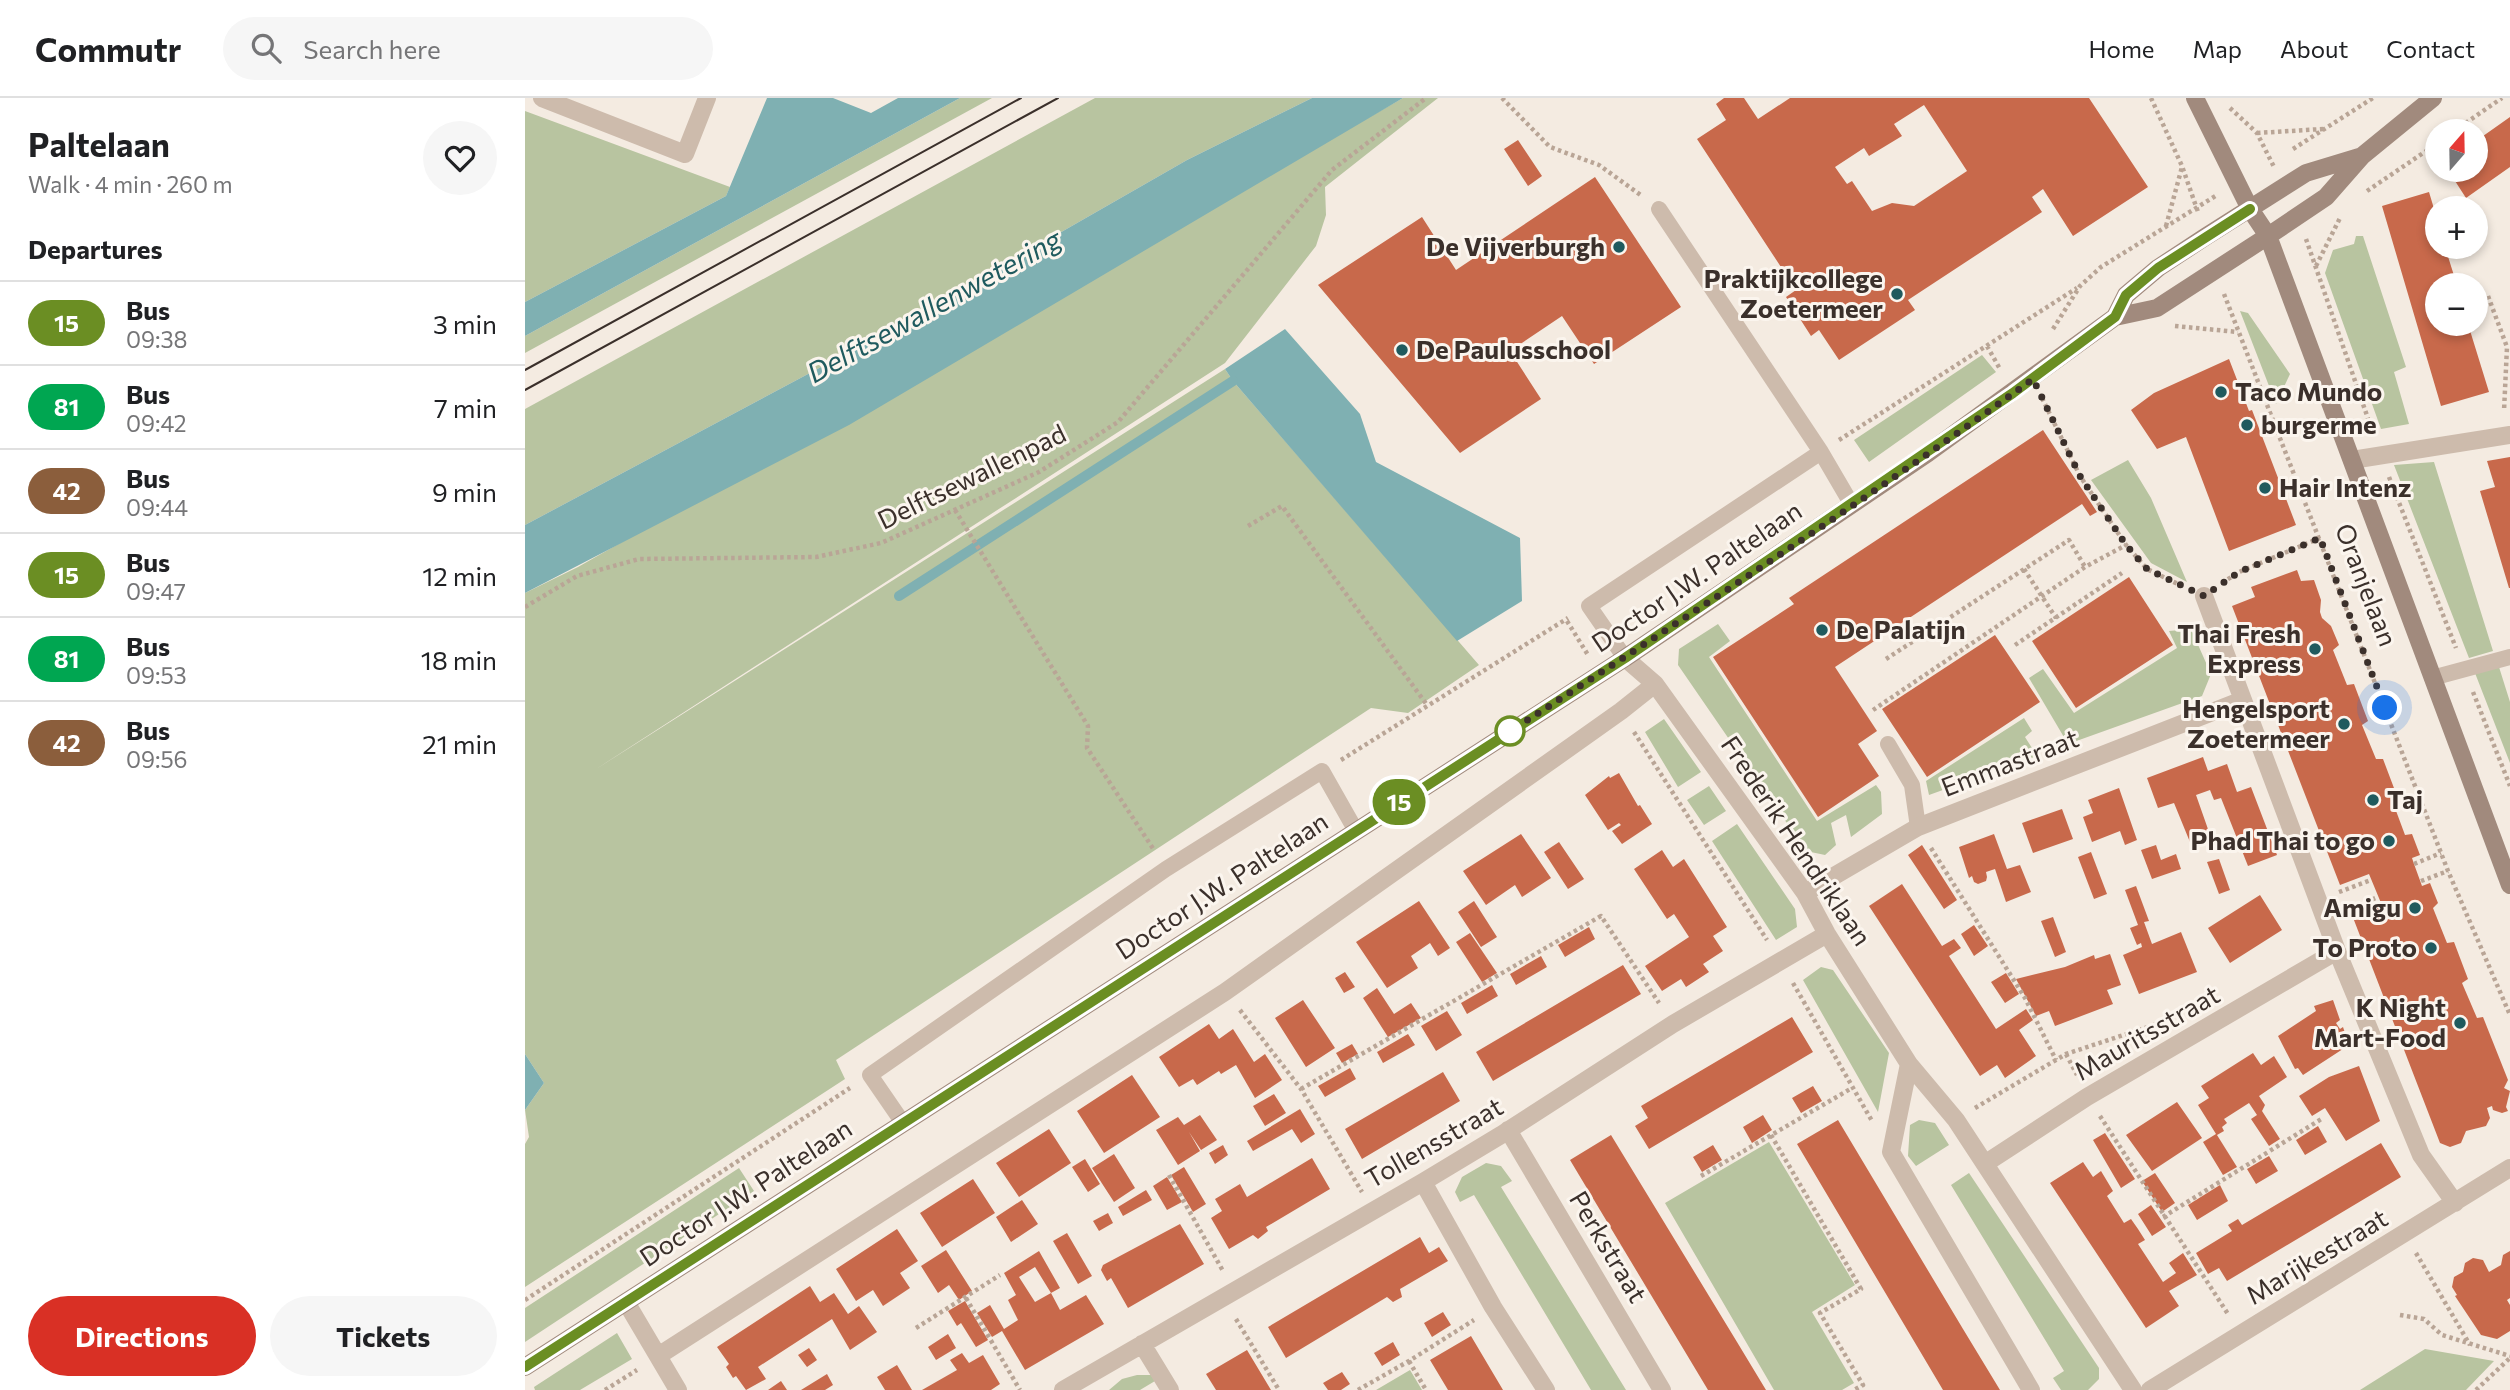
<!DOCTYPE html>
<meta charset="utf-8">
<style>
:root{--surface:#fff;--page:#f6f6f6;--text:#202124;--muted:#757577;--line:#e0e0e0;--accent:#d93025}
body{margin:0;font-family:Commissioner,sans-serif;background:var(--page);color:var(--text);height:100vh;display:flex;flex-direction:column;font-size:26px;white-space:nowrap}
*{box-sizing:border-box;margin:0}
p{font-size:23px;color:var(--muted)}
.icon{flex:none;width:38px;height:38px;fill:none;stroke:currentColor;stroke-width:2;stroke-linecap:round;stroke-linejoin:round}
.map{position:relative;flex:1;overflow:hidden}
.side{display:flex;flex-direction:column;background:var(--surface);width:525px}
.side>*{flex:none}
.badge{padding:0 14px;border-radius:23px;font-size:24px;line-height:46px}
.needle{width:46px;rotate:20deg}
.tools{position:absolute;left:1900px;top:21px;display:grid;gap:14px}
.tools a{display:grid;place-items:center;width:63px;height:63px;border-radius:50%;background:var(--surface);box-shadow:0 4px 10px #0003;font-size:35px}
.you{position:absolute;width:35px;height:35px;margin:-18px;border:5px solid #fff;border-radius:50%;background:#1a73e8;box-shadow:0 0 0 10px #1a73e833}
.map>.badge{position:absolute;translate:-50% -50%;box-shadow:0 0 0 4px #fff}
h2{padding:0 28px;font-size:26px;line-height:63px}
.round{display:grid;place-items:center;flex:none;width:74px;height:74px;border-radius:37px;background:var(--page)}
.overview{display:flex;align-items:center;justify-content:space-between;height:119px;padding:0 28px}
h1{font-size:33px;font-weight:700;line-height:52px}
.button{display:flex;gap:14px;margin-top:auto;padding:14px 28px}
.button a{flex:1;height:80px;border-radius:42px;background:var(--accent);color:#fff;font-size:28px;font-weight:700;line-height:80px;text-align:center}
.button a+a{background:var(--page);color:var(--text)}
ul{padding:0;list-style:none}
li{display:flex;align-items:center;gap:21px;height:84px;padding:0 28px;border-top:2px solid var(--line)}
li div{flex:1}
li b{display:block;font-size:26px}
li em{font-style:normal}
li .badge{min-width:77px;font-weight:700;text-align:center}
header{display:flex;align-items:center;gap:42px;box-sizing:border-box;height:98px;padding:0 35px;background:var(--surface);border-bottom:2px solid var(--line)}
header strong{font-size:33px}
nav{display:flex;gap:38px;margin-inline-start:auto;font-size:24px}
.search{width:490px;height:63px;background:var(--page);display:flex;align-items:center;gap:18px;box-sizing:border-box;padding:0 24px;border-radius:38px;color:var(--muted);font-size:26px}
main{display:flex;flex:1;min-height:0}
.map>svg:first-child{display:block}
</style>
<header>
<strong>Commutr</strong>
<div class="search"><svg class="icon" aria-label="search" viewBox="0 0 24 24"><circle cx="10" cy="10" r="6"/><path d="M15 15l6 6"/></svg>Search here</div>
<nav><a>Home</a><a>Map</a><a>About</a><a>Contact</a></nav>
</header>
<main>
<section class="side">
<div class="overview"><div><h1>Paltelaan</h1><p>Walk · 4 min · 260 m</p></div><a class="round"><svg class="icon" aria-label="heart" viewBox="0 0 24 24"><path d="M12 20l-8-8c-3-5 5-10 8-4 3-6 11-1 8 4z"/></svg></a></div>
<h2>Departures</h2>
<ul>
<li><span class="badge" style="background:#6b8e23;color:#fff">15</span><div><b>Bus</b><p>09:38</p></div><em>3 min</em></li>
<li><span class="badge" style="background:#00a651;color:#fff">81</span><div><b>Bus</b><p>09:42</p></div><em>7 min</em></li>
<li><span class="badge" style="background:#8b5e3c;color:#fff">42</span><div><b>Bus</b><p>09:44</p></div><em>9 min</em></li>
<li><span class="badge" style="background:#6b8e23;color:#fff">15</span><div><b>Bus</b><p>09:47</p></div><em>12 min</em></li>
<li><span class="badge" style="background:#00a651;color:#fff">81</span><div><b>Bus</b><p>09:53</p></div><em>18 min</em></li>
<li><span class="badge" style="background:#8b5e3c;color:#fff">42</span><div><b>Bus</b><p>09:56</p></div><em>21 min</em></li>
</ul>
<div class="button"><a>Directions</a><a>Tickets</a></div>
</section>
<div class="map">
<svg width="1985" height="1292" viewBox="0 0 1985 1292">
<rect width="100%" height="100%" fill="#f4ebe1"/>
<path fill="#b8c4a0" d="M435,0h32l-467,255v-17z
M570,0h217l-125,62 -302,173 -360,192v-116z
M878,0h35l-113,89 1,28 -10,31 -91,117 -632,408 632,-402 8,12 246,284 -71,48 -37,-5 -535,352 9,19 -320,208v-143l4,-7 -4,-27 19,-27 -19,-29v-461l53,-26z
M0,13l205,76 -4,9 -201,106z
M1831,138h7l43,131 -12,5 15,52 -28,5 -56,-156 8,-23 21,-6z
M1715,213l8,2 42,61 -14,30z
M1457,257l14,17 -127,90 -15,-22z
M1603,362l23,38 36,84 -36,-19 -60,-83z
M1909,364l59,189 -24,7 -75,-193z
M1193,526l12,17 -21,16 108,164 59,-36 5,7 1,22 -31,23 -5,-22 -15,8 5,22 -11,10 -19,-4 -128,-186 1,-16z
M1666,531l20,45 -9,22 -134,48 -39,-66 14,-9 31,44 103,-65 -8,-17z
M1974,569l11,35v61l-35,-90z
M1499,620l8,13 -7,6 12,19 -108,39 -3,-14z
M1139,621l37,53 -23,15 -33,-55z
M1184,688l17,25 -22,14 -17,-25z
M1212,726l58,85 2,18 -21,13 -64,-99z
M1296,869l12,3 56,83 -11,59 -75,-132z
M1394,1022l16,3 14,22 -33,21 -8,-10 2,-31z
M1244,1044l86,143 -43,27 42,71 -12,7h-68l-109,-187z
M961,1065l15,3 11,15 -11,6 125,203h-35l-117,-195 -14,7 -5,-10 7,-15z
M214,1070l15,23 -229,151v-34z
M1444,1075l130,195v11l-11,11h-27l-8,-12 11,-7 -113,-186z
M92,1235l15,26 -52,31h-45l-1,-3z
M1900,1251l69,12 -28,29h-106z
M885,1272l12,20h-46z
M612,1277h14l4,6 -15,9h-31l13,-11z"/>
<path fill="#7fb0b2" d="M242,0h66l38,15 27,-15h62l-435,238v-34l201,-106z
M787,0h91l-554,327 -324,168v-68l360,-192 302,-173z
M760,231l75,85 16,48 144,76 2,63 -65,40 -224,-260 -8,-12z
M0,956l19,29 -19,27z"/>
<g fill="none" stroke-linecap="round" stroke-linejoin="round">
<path stroke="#7fb0b2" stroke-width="10" d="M374,498l334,-215"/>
</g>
<path fill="#c8694b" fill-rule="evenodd" d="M1199,0h20l14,21 32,-21h299l59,89 -75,49 -30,-47 -11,8 10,15 -134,88 7,10 -76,50 -20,-30 -8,6 -25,-39 10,-7 -99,-151 29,-19 -10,-16zM1399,7l43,66 -53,35 -22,-3 -20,8 -20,-30 -5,3 -12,-17 29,-19 5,8 33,-20 -8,-12z
M1985,19v50l-44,31 -18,-28h28v-29z
M993,42l24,36 -14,10 -24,-37z
M1070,79l86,130 -87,57 -32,-48 -52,35 31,48 -81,54 -142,-168 104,-68 34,53z
M1904,94l9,30v25h7l12,38h-19v39h30l21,68 -48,14 -59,-200z
M1704,261l20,52 3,-1 44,115 -67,26 -43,-114 -29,12 -26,-39 23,-17z
M1518,332l54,82 -7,4 -8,-12 -247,163 42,64 -19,13 21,32 -61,41 -105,-160 81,-53 -5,-6z
M1985,359v131h-1l-29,-97 15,-4 -8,-26z
M1772,472l4,11 13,-1 7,20 -1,12 2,6 9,8 8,19 -6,5 14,35 7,-1 14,37 -6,4 14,34h7l14,37 -5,4 13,35 7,-1 8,21 -8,3 2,6 8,22 8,-3 8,20 -5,5 14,35 7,-1 14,37 -6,4 15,35 6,-1 25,63 -4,8 6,3 -4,16 2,4 -6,2 -9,-3 -1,-4 -5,2 3,10 -4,8 -20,5 -5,12 -11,4 -10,-4 -88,-228 29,-12 -12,-29 -29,11 -108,-279 23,-9 -4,-10z
M1604,479l44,68 -97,63 -44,-67z
M1470,537l45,67 -113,75 -45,-68z
M1678,659l5,14 19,-7 10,28 14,-5 26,68 -29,11 -27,-68 -7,2 -4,-10 -14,5 13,37 -10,3 3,8 -10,4 -18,-44 -16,5 -11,-30z
M1094,675l19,33 2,-1 12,19 -30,20 -10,-13 9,-6 -2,-2 -11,7 -23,-35 24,-19 1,2z
M1594,690l18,52 -12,5 -5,-14 -28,11 -9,-25 10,-4 -5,-13z
M1537,711l11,30 -40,14 -11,-30z
M996,736l30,44 -29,19 -7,-12 -29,20 -23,-34z
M1469,736l13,35 13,-4 11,27 -25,10 -11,-33 -9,3 1,5 -1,4 -8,3 -4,-2 -2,-6 -3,2 -10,-31z
M1034,744l25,37 -16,10 -24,-37z
M1397,747l35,55 -13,9 -36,-54z
M1631,747l5,15 15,-6 5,15 -29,10 -11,-29z
M1137,752l11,17 11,-8 43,68 -14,9 10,15 -20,13 6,8 -23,15 -5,-8 -19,12 -17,-25 44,-29 -15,-23 -7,5 -33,-50z
M1566,754l16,42 -13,5 -16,-42z
M1694,761l11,31 -11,4 -12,-32z
M1377,786l40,62 12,-7 7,9 -12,8 47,73 30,-20 7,11 -14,10 17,26 -31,22 -8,-13 -17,11 -111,-170z
M1611,788l13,35 -5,1 8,22 29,-12 16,40 -58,22 -16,-39 19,-8 -1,-4 -4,2 -7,-17 8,-3 -13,-35z
M1735,797l22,35 -52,33 -22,-35z
M894,803l31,47 -12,8 -8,-13 -19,13 7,12 -31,20 -31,-46z
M949,803l23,36 -16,10 -23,-35z
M1528,819l13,35 -11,5 -14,-36z
M1449,827l14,21 -14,10 -13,-22z
M1064,829l6,12 -30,18 -7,-12z
M945,835l27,40 -15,9 -26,-40z
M1585,856l11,31 -14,5 6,14 -58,22 -6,-15 -13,5 -20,-37 49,-12 29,-12 1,4z
M1016,858l6,11 -31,18 -6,-11z
M1098,867l18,29 -148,87 -17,-29z
M820,874l10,15 -11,6 -9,-15z
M1481,875l13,21 -14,9 -14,-21z
M967,887l6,11 -31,18 -6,-11z
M852,890l17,26 17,-11 10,15 -33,19 -25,-39z
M778,902l32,48 -29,19 -31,-49z
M1808,902l7,20 -4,3 4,6 3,-2 6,18 -46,30 -5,-7 -3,1 -17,-33 38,-25 -2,-5z
M922,913l15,24 -26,16 -15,-25z
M1267,919l21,35 -164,97 -14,-23 13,-8 -7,-12z
M684,926l10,15 14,-10 21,33 11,-8 17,26 -27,18 -19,-33 -15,9 -2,-3 -22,14 -4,-6 -14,8 -20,-30z
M883,936l7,11 -32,18 -6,-11z
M827,946l6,10 -16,9 -6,-10z
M1728,955l8,12 13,-9 13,21 -28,19 6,9 -3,6 18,28 -11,7 -18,-27 6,-4 -8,-12 -25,16 3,4 -5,4 2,4 -7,4 20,32 -14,8 -20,-33 13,-8 -18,-29 11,-7 -8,-12z
M1834,968l21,55 -34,20 -21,-33 -13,8 -13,-20 30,-19z
M825,970l6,11 -31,18 -7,-11z
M918,974l17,29 -98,58 -17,-30z
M607,977l28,42 -56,36 -27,-42z
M1288,988l9,15 -21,12 -9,-15z
M749,996l12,19 -21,13 -12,-20z
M1652,1004l25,36 -50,33 -26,-36z
M775,1011l15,25 -14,9 -9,-14 -39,22 -6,-10z
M675,1017l17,25 -16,10 -12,-18 11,19 -22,14 -22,-35 22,-13 6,8z
M1238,1017l9,15 -20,13 -9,-16z
M1313,1022l125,209 37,61h-57l-146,-246z
M1793,1028l9,16 -22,13 -9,-15z
M524,1031l22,34 -52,34 -23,-34z
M1580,1035l30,46 -14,9 -28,-48z
M1086,1037l126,207 29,48h-58l-138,-230z
M1856,1045l20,34 -174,104 -8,-13 -11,6 -12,-21 36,-22 -4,-6 10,-6 4,6z
M698,1047l5,10 -13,9 -6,-11z
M1188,1047l9,15 -20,12 -9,-15z
M589,1056l21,34 -21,14 -22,-34z
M1744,1058l9,15 -22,13 -9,-15z
M787,1060l18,31 -64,38 2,4 -10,8 -5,-4 -24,14 -18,-31 11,-7 -7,-12 25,-15 7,13z
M560,1061l15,25 -12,8 -16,-25z
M1558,1064l10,15 8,-6 12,20 -6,5 17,27 7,-4 7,10 7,11 -7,4 25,38 13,-9 -7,-10 14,-10 14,22 -28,16 10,15 -33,22 -96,-145z
M659,1069l22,37 -13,8 -22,-37z
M1630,1075l20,30 -13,9 -20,-31z
M642,1079l15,25 -15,8 -14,-24z
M448,1081l22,34 -53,34 -22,-34z
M1695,1087l8,16 -31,19 -9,-15z
M621,1092l6,10 -29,16 -5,-9z
M497,1102l16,24 -27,18 -15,-25z
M1626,1107l15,22 -14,9 -14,-22z
M583,1115l5,10 -14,8 -6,-10z
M655,1126l24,40 -76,44 -17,-30 -4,3 -6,-11 2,-5z
M372,1131l21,32 -18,12 10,15 -27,18 -10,-16 -17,11 -20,-32z
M542,1135l25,43 -14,8 -25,-43z
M895,1139l9,16 10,-6 9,14 -48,28 2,8 -9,5 -6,-5 -101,61 -18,-31z
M421,1152l26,41 -13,9 -10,-15 -11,8 -17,-27z
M514,1153l21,37 -9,5 -16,-26 -16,10 16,25 16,-9 9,17 26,-15 18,29 -79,46 -23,-39 -10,6 -15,-24 13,-8 14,24 14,-9 -10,-20 8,-5 -12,-22z
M1985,1153v47l-3,2 3,5v26l-13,8 -16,-4 -26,-39 2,-1 -5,-8 2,-10 9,-5 2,-9 8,-5 10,2 6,12 12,-7 2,-10z
M285,1188l10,16 14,-9 14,21 11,-8 18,26 -27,18 -18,-31 -74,48 8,12 -20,11 -10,-14 -3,2 -7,-11 3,-3 -12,-17z
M440,1203l23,39 -12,7 -15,-24 -4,3 -9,-15z
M918,1214l8,13 -19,12 -8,-14z
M423,1236l8,14 -20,12 -8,-13z
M946,1238l32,54h-55l-18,-30z
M868,1244l7,13 -18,11 -8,-13z
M284,1250l8,12 -10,7 -9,-12z
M722,1252l24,40h-55l-10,-16z
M437,1255l7,10 14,-8 17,29 -9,6h-69l35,-20 -7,-10z
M372,1267l15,25h-27l-8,-13z
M817,1274l8,12 -9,6h-13l-5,-7z
M302,1276l6,11 -8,5h-24z
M256,1283l6,9h-19z"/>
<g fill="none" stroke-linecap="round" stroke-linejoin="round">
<path stroke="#b9a596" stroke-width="4.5" stroke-dasharray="3.5 3.5" stroke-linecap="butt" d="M977,0l48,49 49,18 43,31
M1626,0l31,68 16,46
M1705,10l27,25 17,34
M1929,33l48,-33
M1732,35l66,-4
M1768,51l80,-51
M1842,93l71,-48
M1641,128l16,-59
M1781,141l67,194
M1791,168l24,-48
M1699,196l224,577 62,144
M1963,198l19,51 -3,64
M1650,228l63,6
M1528,231l27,-43 21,-19 116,-72
M1462,248l13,23
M1517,300l38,78 46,69 21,24 35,17
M1314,342l238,-152
M1864,379l67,171
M430,412l133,216 -1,22 67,102
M723,428l34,-20 145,199
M1499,471l32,49
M1697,485l17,-11 81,-34
M0,509l52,-31 62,-17 177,-2 65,-14 158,-71 79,-50 214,-252 94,-72
M1042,523l21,34
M1490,547l107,-72
M1361,561l183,-119 16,27
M1948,594l37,94
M1348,612l212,-143 41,-22
M1109,634l133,208
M816,662l227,-142
M1406,750l94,150 31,62
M1889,766l27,-11
M1896,783l27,-10
M1814,794l32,-12
M1821,812l32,-13
M1268,885l79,138
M715,912l61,79 61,103
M1541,956l11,21
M776,991l300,-173 58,87
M1450,1010l91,-54 94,-31
M1575,1018l128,198
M1246,1037l90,154 -41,24 43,72 -9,5
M644,1077l54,96
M1176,1078l151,-88
M1638,1119l160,-99
M1891,1155l54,92
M441,1200l54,92
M0,1202l325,-212
M1875,1217l24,4 18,16 68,21
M711,1221l43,71
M391,1230l84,-53
M884,1263l17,29
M80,1292l32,-20
M833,1292l51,-29 65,-41
M1951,1292l34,-32"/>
<path stroke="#cdbbac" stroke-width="16" d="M1134,111l162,243
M1100,560l-36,-52 232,-154 31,53
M1907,580l78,-21
M1363,646l24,41 6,42
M378,1025l-33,-48 296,-206 156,-98 34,60"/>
<path stroke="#cdbbac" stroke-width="18" d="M17,0l143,56 22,-56
M1827,362l158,-25
M1679,498l133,355 84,204 34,48
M1100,560l30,26 150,209 22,41 82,130 47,56 177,270
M1280,795l113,-66 325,-127
M1384,966l-18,88 140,238
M983,1032l154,260
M1461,1065l101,-66 250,-146
M898,1084l70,125 53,83
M101,1204l52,88
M617,1246l28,46
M133,1258l567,-364 396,-281 34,-27
M538,1292l360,-208 78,-47 172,-111 154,-90
M1625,1292l360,-222"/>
<path stroke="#a18a7d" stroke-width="18" d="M1670,0l55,111 18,27 242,649
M1590,219l11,-22 32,-27 47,-31 101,-64 56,-17
M0,1269l1100,-709 303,-205 187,-136 42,-9 111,-72 58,-39 36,-41 71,-58"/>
<path stroke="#3b302b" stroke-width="2" d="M0,272l496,-272
M0,292l533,-292"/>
</g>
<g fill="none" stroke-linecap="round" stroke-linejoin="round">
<defs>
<path id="line" d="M0,1269l1100,-709 388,-265 102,-76 11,-22 32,-27 92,-59"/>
</defs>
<use href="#line" stroke="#fff" stroke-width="16"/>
<use href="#line" stroke="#6b8e23" stroke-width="10"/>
<path stroke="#3b302b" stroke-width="7" stroke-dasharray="0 12.6" d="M985,633l-7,5c179,-116 358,-232 530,-357l47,97 46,69 21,24 57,27 35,-24 81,-34 65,170"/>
</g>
<g fill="#1f5a5e" stroke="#fbf5ee" stroke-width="2.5">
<circle cx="1094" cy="149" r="7"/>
<circle cx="1372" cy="196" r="7"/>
<circle cx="877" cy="252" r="7"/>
<circle cx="1696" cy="294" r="7"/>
<circle cx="1722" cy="327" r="7"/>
<circle cx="1740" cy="390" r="7"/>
<circle cx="1297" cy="532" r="7"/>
<circle cx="1790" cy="551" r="7"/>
<circle cx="1819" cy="626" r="7"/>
<circle cx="1848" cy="702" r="7"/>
<circle cx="1864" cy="743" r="7"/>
<circle cx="1890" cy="810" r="7"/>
<circle cx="1906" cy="850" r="7"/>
<circle cx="1935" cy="925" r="7"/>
</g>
<circle fill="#fff" stroke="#6b8e23" stroke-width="3.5" cx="985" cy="633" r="14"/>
<g text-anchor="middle" stroke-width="6" stroke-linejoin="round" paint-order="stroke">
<g font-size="26" font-weight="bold" fill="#3b302b" stroke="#fbf5ee" text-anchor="end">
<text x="1080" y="158">De Vijverburgh</text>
<text x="1358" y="190">Praktijkcollege<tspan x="1358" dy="30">Zoetermeer</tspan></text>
<text x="891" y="261" text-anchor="start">De Paulusschool</text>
<text x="1710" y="303" text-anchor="start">Taco Mundo</text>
<text x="1736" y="336" text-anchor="start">burgerme</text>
<text x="1754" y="399" text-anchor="start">Hair Intenz</text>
<text x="1311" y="541" text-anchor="start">De Palatijn</text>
<text x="1776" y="545">Thai Fresh<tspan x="1776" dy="30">Express</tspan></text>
<text x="1805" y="620">Hengelsport<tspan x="1805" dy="30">Zoetermeer</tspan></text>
<text x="1862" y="711" text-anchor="start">Taj</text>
<text x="1850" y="752">Phad Thai to go</text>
<text x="1876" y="819">Amigu</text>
<text x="1892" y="859">To Proto</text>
<text x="1921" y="919">K Night<tspan x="1921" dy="30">Mart-Food</tspan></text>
</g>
<g font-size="26" fill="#3b302b" stroke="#fbf5ee">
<text transform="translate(447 379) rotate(-26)" y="9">Delftsewallenpad</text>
<text transform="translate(1172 479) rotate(-34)" y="9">Doctor J.W. Paltelaan</text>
<text transform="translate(1841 487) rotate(69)" y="9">Oranjelaan</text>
<text transform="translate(1485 665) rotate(-21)" y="9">Emmastraat</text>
<text transform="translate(1271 743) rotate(56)" y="9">Frederik Hendriklaan</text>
<text transform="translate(697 788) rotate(-33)" y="9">Doctor J.W. Paltelaan</text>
<text transform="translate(1622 935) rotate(-30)" y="9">Mauritsstraat</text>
<text transform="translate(909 1045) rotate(-30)" y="9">Tollensstraat</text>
<text transform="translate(221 1095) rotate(-33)" y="9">Doctor J.W. Paltelaan</text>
<text transform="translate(1083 1149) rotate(59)" y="9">Perkstraat</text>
<text transform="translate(1792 1159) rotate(-31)" y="9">Marijkestraat</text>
</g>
<g font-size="28" font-style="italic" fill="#1f5a5e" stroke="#fbf5ee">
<text transform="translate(409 208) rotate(-29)" y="10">Delftsewallenwetering</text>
</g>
</g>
</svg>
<div class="tools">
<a><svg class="needle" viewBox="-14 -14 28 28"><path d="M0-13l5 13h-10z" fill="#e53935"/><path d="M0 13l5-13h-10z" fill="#757577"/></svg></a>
<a>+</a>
<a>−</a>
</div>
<div class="you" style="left:1860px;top:610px"></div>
<b class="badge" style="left:874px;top:704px;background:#6b8e23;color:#fff">15</b>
</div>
</main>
